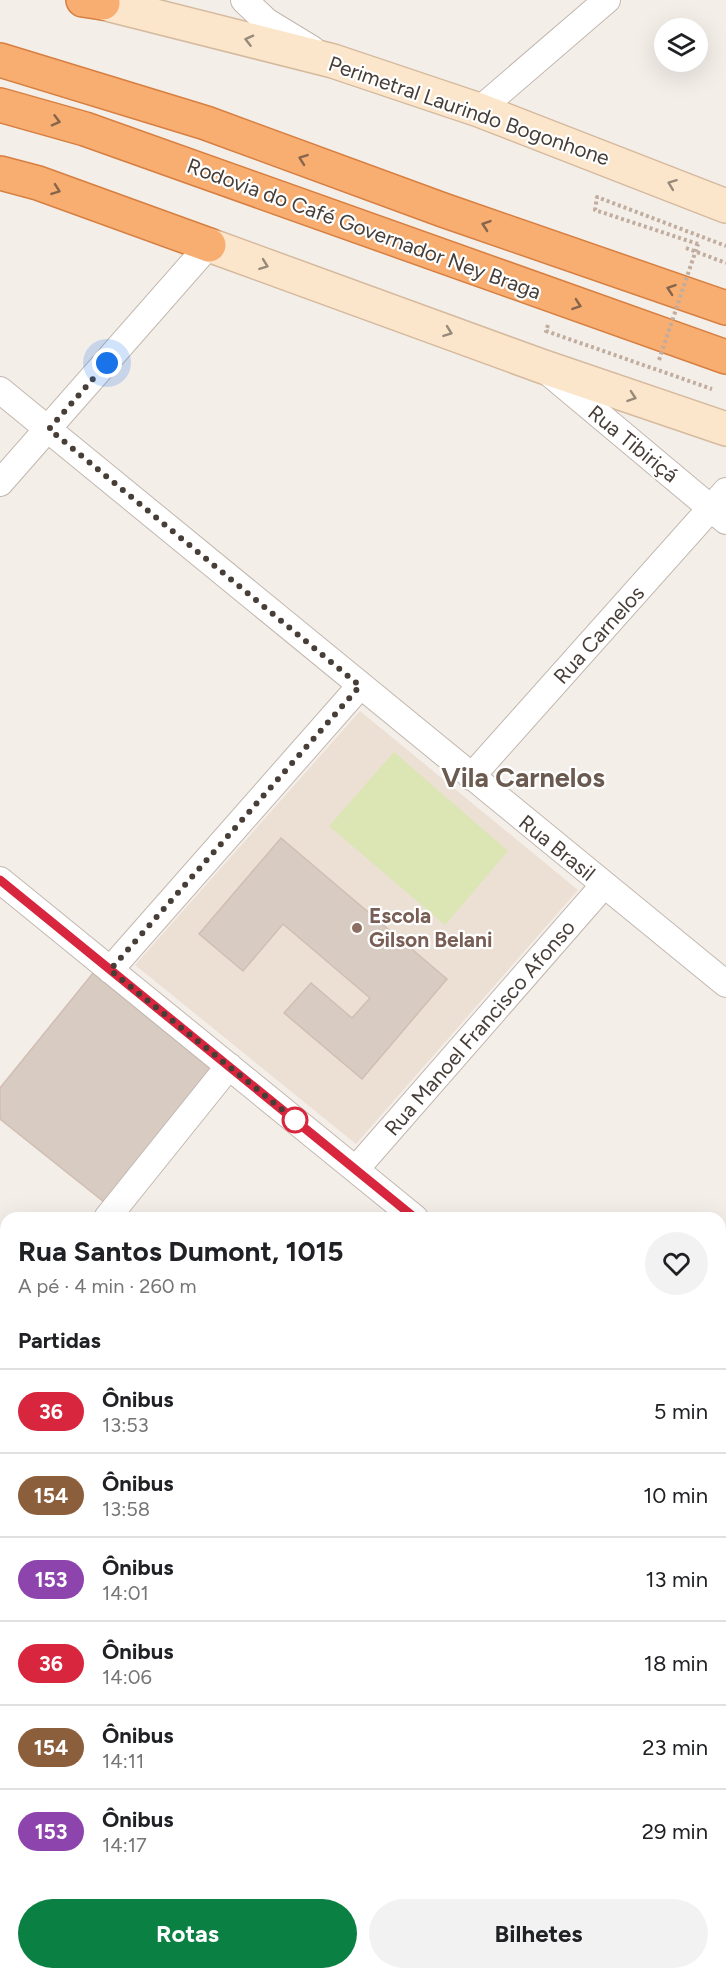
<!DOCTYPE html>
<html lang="pt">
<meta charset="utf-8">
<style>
:root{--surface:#fff;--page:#f2f2f2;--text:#202124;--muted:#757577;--line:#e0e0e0;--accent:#0b8043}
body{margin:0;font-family:Figtree,sans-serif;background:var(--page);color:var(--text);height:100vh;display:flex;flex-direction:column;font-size:22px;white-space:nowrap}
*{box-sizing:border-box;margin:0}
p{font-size:20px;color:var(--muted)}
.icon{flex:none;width:33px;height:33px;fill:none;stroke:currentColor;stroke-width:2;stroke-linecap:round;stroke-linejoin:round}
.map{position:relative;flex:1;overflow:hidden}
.side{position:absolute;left:0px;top:1212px;width:726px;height:768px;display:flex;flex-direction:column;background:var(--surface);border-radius:18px 18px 0 0;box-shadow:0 6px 24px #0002}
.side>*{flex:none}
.badge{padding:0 12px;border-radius:20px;font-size:21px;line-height:39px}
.controls{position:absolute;left:654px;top:18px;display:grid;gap:12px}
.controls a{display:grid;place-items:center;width:54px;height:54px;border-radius:50%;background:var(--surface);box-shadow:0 6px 24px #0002;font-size:30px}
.you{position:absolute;width:30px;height:30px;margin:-15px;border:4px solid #fff;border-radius:50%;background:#1a73e8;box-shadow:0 0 0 9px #1a73e833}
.map>.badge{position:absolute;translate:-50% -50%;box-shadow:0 0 0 3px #fff}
h2{padding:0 18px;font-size:22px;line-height:54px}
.round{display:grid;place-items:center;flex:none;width:63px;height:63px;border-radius:32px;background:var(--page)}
.summary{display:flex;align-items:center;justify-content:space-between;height:102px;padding:0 18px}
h1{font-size:28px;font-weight:700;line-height:45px}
.action{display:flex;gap:12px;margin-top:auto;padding:12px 18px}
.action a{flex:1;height:69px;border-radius:36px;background:var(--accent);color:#fff;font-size:24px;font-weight:700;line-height:69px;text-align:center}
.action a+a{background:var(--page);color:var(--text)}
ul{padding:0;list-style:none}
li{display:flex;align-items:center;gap:18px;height:84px;padding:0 18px;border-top:2px solid var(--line)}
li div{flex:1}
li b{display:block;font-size:22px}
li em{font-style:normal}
li .badge{min-width:66px;font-weight:700;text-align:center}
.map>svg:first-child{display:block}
</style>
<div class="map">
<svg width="726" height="1980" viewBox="0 0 726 1980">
<rect width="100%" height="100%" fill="#f4eee9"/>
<path fill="#ece0d4" d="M360,711l218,179 -222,254 -221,-179z"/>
<path fill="#f4dedf" d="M6,1622v175l-6,-5v-164z"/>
<path fill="#dbe6b4" d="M394,752l114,99 -63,74 -116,-99z"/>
<path fill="#d8cbc2" stroke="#d0beb3" stroke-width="1.5" d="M281,838l166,141 -85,100 -78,-66 27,-30 41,35 18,-20 -87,-74 -40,47 -44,-37z
M93,973l118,96 -107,133 -104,-83v-31z
M720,1492l6,5v54l-6,7z
M6,1838v55l-6,9v-59z
M6,1910v15l-4,5 -2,-11z
M32,1974h56l-4,6h-55z
M234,1974h30l-6,6h-18z
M287,1974h37l6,6h-49z"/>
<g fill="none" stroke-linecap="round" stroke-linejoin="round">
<defs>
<path id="minor" d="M244,0l22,21 46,28
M479,110l128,-110
M548,372l178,149
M0,390l726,594
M0,483l209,-238
M471,777l255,-286
M0,880l415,338
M110,970l250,-284
M356,1169l247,-283
M107,1218l122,-152
M720,1370l6,-8
M720,1465l6,5
M0,1618l6,-6"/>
<path id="tertiary" d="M0,1359l6,5
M720,1947l6,5"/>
<path id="secondary" d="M103,3l230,58 146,49 247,96
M209,245l332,121 185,63
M0,1827l6,5
M183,1974l6,6"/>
<path id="motorway" d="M83,0l20,3
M0,60l206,63 237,87 283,98
M0,105l85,24 641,228
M0,173l38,10 171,62"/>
</defs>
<use href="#minor" stroke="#c2b7af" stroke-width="28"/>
<use href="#tertiary" stroke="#c2b7af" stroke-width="34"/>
<use href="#secondary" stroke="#d5ba9e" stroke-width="36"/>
<use href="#motorway" stroke="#d77f40" stroke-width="36"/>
<path stroke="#c0ad9e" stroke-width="4" stroke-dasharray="3 3" stroke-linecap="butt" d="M698,244l-103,-34 2,-13 129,49
M686,248l40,15
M548,325l-2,6 166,58"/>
<use href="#minor" stroke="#fff" stroke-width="26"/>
<use href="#tertiary" stroke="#fff" stroke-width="32"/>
<use href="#secondary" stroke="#fce6cb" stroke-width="33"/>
<use href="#motorway" stroke="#f8ad71" stroke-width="33"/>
<path stroke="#c0ad9e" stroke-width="4" stroke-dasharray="3 3" stroke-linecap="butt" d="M659,360l39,-116"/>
</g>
<defs><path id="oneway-chevron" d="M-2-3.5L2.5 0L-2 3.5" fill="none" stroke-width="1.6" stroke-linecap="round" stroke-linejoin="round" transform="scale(1.5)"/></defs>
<g stroke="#988a7a">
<use href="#oneway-chevron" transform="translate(249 40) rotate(-166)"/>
<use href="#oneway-chevron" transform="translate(672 184) rotate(-159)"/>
<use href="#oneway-chevron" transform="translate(264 265) rotate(20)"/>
<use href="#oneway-chevron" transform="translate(448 332) rotate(20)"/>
<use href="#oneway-chevron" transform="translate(632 397) rotate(19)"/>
</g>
<g stroke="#85654c">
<use href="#oneway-chevron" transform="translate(56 121) rotate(15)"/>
<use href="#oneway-chevron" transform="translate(303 159) rotate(-160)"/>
<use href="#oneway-chevron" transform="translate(56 190) rotate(20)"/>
<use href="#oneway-chevron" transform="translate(486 225) rotate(-161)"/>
<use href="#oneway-chevron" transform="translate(671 289) rotate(-161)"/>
<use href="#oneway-chevron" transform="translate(577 305) rotate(19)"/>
</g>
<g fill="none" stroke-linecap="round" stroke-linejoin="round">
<defs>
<path id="line" d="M0,880l415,338"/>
</defs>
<use href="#line" stroke="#fff" stroke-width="14"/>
<use href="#line" stroke="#d7263d" stroke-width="9"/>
<path stroke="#473e38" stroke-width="6" stroke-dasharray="0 10.8" d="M107,363l-58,66 311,257 -250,284 185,150"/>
</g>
<circle fill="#8d6e63" stroke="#fff" stroke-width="2" cx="357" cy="928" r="6"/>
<circle fill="#fff" stroke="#d7263d" stroke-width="3" cx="295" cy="1120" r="12"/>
<g text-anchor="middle" stroke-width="4.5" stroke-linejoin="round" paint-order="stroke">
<g font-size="21" fill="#473e38" stroke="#fff">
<text transform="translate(469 111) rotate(19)" y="7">Perimetral Laurindo Bogonhone</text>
<text transform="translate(364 229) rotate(20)" y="7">Rodovia do Café Governador Ney Braga</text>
<text transform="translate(633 444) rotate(39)" y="7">Rua Tibiriçá</text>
<text transform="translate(599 635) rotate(-48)" y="7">Rua Carnelos</text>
<text transform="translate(557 848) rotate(39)" y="7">Rua Brasil</text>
<text transform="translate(480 1028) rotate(-49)" y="7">Rua Manoel Francisco Afonso</text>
</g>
<g font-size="21" font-weight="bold" fill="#785e54" stroke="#fff" text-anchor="start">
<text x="369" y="923">Escola<tspan x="369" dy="24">Gilson Belani</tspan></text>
</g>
<g font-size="27" font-weight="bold" fill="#6a5a4f" stroke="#fff">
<text x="523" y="787">Vila Carnelos</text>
</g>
</g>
</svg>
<div class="controls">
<a><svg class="icon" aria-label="layers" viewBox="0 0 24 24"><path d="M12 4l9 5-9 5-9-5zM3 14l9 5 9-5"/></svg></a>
</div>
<div class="you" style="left:107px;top:363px"></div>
<section class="side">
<div class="summary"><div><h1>Rua Santos Dumont, 1015</h1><p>A pé · 4 min · 260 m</p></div><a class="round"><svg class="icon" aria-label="heart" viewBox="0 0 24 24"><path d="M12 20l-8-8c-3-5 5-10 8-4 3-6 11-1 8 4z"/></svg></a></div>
<h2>Partidas</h2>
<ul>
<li><span class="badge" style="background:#d7263d;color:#fff">36</span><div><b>Ônibus</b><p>13:53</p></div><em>5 min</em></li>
<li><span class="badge" style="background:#8b5e3c;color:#fff">154</span><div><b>Ônibus</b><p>13:58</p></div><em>10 min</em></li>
<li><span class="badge" style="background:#8e44ad;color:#fff">153</span><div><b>Ônibus</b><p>14:01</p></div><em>13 min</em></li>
<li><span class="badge" style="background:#d7263d;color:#fff">36</span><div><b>Ônibus</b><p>14:06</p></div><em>18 min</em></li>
<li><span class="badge" style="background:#8b5e3c;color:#fff">154</span><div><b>Ônibus</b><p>14:11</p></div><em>23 min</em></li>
<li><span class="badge" style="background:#8e44ad;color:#fff">153</span><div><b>Ônibus</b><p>14:17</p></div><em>29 min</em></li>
</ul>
<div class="action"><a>Rotas</a><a>Bilhetes</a></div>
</section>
</div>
